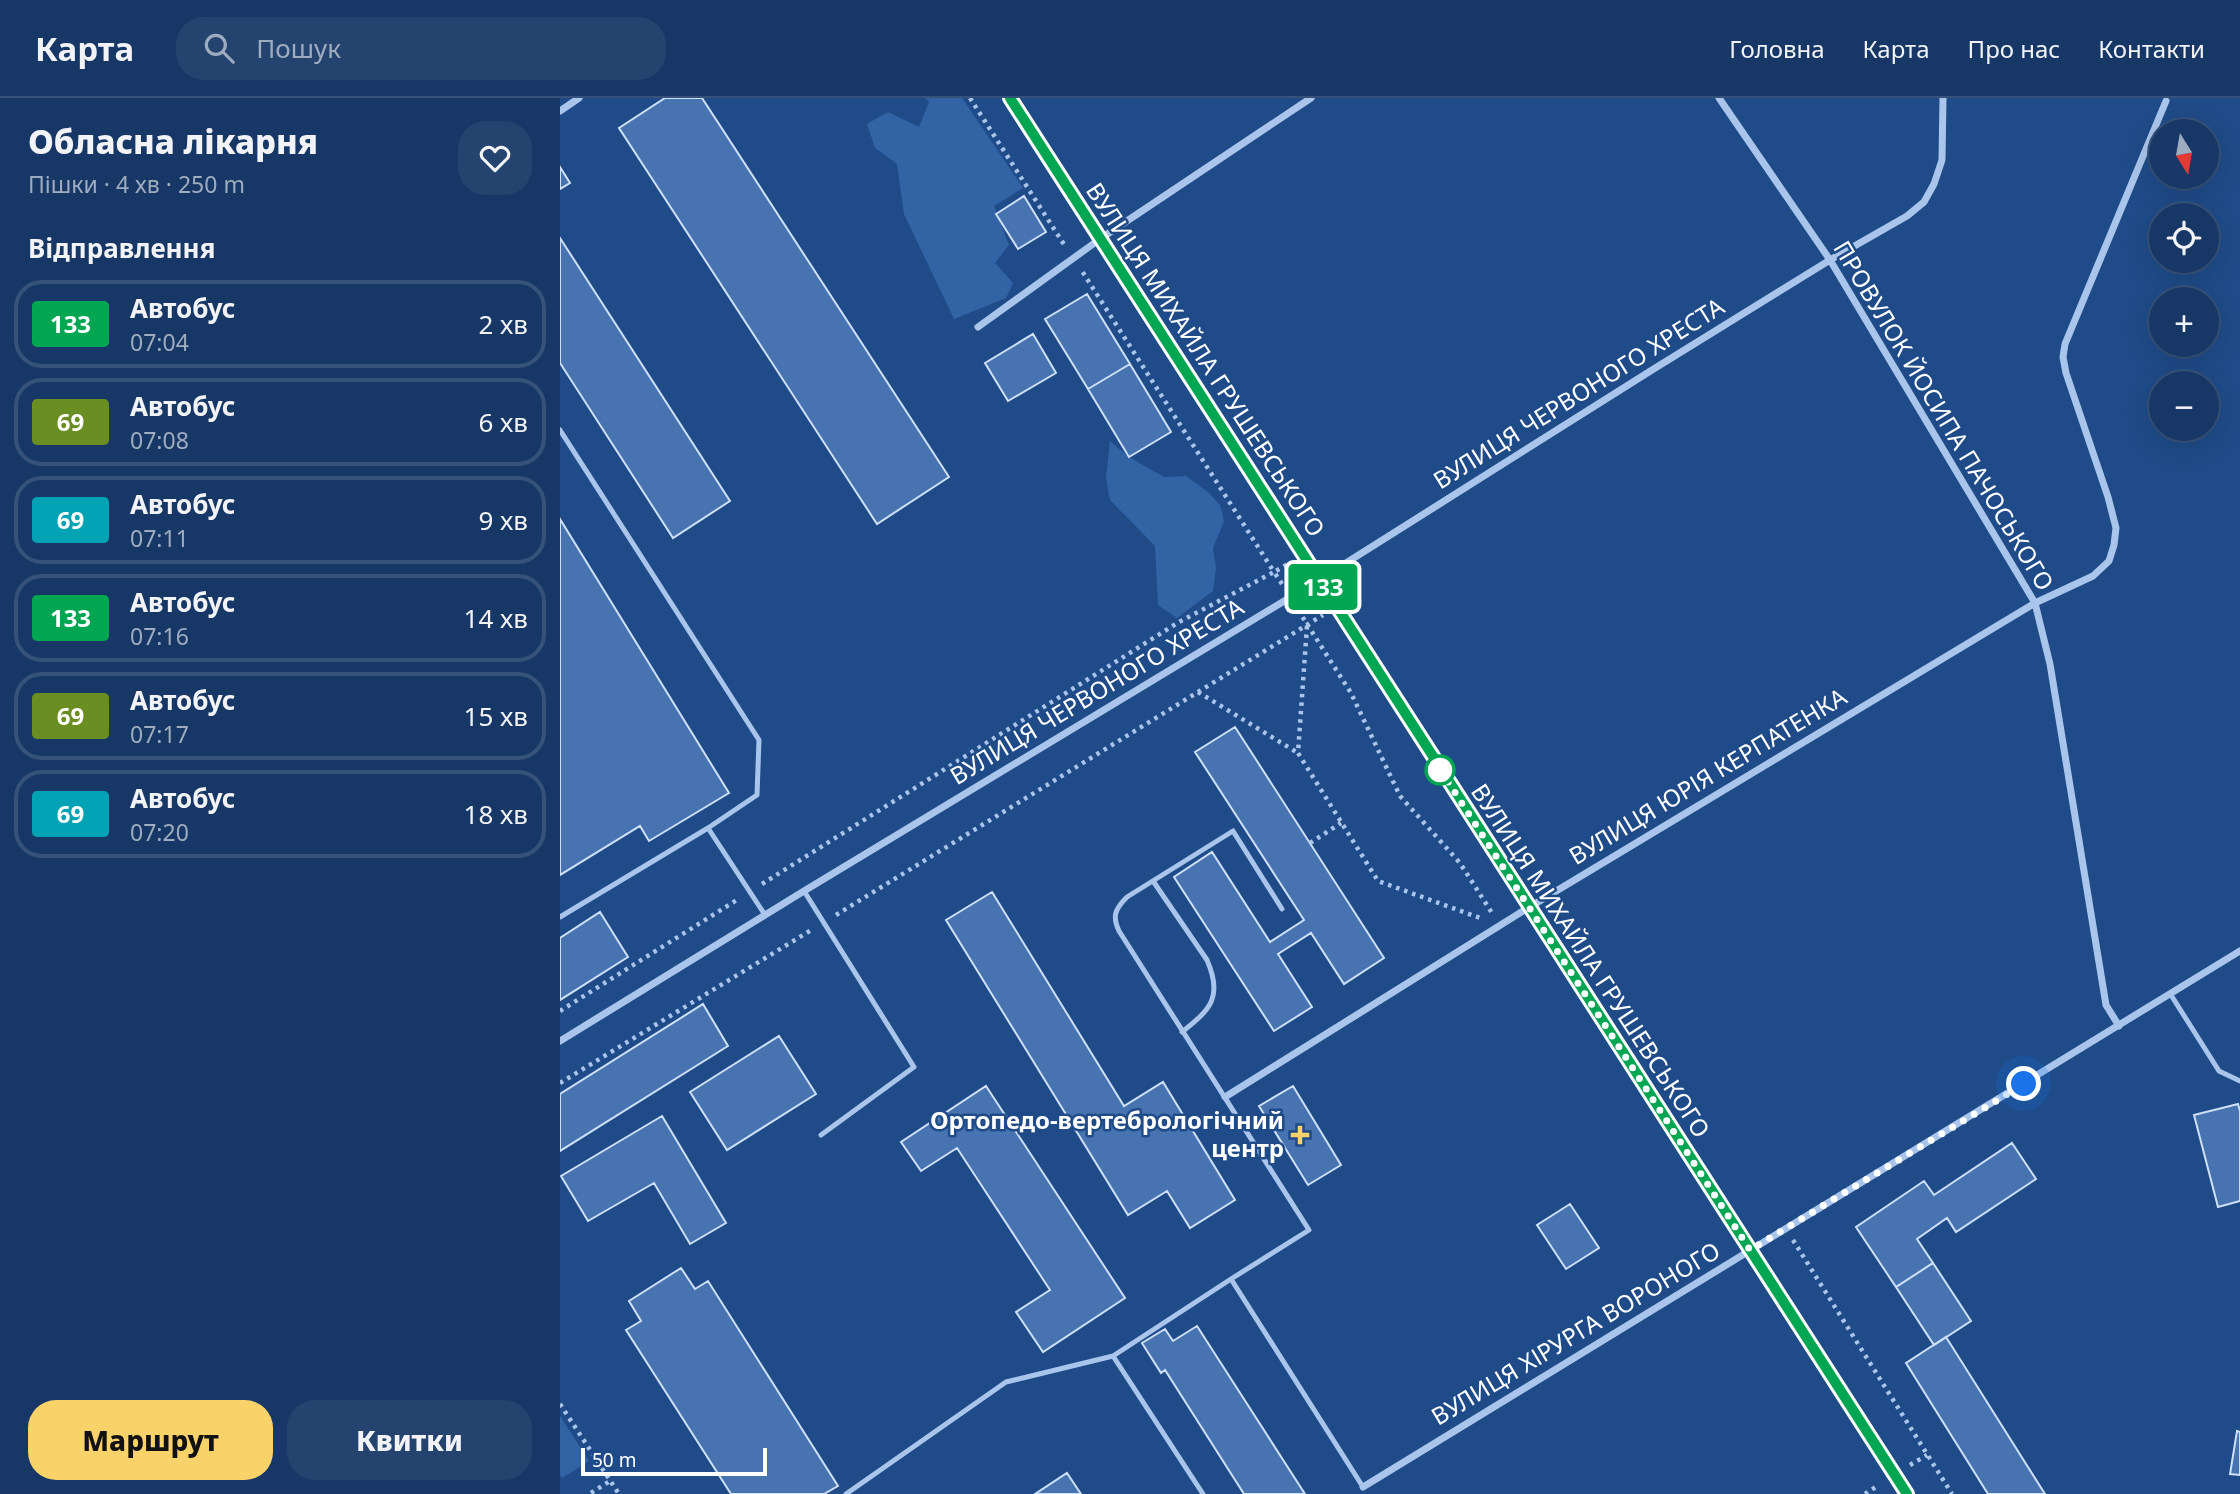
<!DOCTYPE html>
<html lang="uk">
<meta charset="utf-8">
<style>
:root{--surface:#173866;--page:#24436f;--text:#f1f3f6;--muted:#9eacbf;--line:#36527a;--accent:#f9d269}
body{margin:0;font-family:"Noto Sans",sans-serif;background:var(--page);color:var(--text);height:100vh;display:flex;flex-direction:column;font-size:26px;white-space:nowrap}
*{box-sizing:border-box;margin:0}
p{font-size:23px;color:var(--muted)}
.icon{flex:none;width:38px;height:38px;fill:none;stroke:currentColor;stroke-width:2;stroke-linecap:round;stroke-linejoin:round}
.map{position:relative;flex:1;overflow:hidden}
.side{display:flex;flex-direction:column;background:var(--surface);width:560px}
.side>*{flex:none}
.badge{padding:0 14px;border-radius:5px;font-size:24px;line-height:46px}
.needle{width:46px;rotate:169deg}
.controls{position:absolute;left:1589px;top:21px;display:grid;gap:14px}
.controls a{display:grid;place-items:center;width:70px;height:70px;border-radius:50%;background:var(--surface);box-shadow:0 7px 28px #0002,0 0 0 2px var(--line);font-size:35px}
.scale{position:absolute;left:21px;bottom:18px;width:186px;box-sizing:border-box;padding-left:7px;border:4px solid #fff;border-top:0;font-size:19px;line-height:24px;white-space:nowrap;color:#fff;-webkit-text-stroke:5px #1f4b88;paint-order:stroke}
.you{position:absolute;width:35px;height:35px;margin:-18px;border:5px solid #fff;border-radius:50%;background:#1a73e8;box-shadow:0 0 0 10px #1a73e833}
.map>.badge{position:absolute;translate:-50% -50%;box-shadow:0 0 0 4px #fff}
h2{padding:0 28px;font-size:26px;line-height:63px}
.round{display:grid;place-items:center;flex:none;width:74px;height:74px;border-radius:28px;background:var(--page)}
.summary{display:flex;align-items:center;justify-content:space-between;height:119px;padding:0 28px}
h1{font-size:33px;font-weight:800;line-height:52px}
.cta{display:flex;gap:14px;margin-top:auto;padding:14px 28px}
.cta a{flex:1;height:80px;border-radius:28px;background:var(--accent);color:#111;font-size:28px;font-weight:800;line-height:80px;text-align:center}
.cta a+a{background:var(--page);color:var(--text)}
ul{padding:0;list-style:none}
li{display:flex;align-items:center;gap:21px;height:88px;margin:0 14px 10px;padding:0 14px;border:4px solid var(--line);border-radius:28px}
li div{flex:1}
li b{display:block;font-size:26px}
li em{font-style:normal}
li .badge{min-width:77px;font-weight:700;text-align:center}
header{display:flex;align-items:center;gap:42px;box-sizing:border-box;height:98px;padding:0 35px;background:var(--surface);border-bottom:2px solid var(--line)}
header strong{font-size:33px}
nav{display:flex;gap:38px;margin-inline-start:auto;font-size:24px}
.search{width:490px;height:63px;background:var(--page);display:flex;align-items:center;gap:18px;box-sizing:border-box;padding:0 24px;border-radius:28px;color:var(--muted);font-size:26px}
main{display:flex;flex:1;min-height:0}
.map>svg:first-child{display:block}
</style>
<header>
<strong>Карта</strong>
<div class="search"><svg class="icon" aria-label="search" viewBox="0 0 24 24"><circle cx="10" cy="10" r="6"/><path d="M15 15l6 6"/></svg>Пошук</div>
<nav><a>Головна</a><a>Карта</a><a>Про нас</a><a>Контакти</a></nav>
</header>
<main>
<section class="side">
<div class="summary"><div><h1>Обласна лікарня</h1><p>Пішки · 4 хв · 250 m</p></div><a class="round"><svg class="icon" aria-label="heart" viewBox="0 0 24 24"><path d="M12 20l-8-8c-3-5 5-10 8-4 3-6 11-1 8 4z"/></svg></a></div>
<h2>Відправлення</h2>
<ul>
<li><span class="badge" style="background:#00a651;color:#fff">133</span><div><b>Автобус</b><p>07:04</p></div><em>2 хв</em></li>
<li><span class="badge" style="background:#6b8e23;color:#fff">69</span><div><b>Автобус</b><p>07:08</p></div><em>6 хв</em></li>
<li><span class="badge" style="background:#00a3b4;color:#fff">69</span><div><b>Автобус</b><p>07:11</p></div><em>9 хв</em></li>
<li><span class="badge" style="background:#00a651;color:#fff">133</span><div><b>Автобус</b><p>07:16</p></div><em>14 хв</em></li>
<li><span class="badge" style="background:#6b8e23;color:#fff">69</span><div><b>Автобус</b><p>07:17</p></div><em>15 хв</em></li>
<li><span class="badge" style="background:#00a3b4;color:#fff">69</span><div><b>Автобус</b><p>07:20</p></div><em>18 хв</em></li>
</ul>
<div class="cta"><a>Маршрут</a><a>Квитки</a></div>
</section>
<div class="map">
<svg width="1680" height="1396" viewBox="0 0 1680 1396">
<rect width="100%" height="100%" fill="#1f4b88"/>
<path fill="#3264a5" d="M365,0h37l61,90 -29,18 15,39 -14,18 18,20 -7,15 -52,21 -50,-105 -7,-50 -22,-16 -8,-24 21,-12 31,15 10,-25z
M550,343l19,16 35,20 22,-1 22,16 12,13 4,16 -11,27 3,20 -3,23 -36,27 -19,-13 -3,-59 -45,-46 -4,-22z
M0,1318l29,45 -27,17 -2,-3z"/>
<path fill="#4774b0" stroke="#cee0f8" stroke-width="2" d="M105,0h37l247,379 -72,47 -258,-396z
M0,69l10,16 -10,6z
M464,98l22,36 -28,17 -22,-35z
M0,140l170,263 -57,37 -113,-175z
M527,196l43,70 -42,25 -43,-70z
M473,236l23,39 -48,28 -23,-38z
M570,266l41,68 -42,25 -41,-68z
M0,421l169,274 -80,48 -9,-15 -80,49z
M675,629l149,231 -40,26 -33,-51 -33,21 34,53 -38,24 -100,-154 38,-25 58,90 34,-22 -109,-168z
M432,794l132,214 39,-24 72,118 -45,28 -23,-37 -39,24 -182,-295z
M40,814l28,45 -68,43v-62z
M143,906l25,42 -168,105v-57z
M219,938l37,58 -89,56 -37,-58z
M426,988l139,212 -82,54 -27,-40 34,-22 -93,-142 -36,23 -20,-29z
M733,988l48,79 -33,20 -49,-79z
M1678,1006l2,7v90l-22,6 -24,-92z
M102,1018l64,107 -36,21 -36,-61 -66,38 -27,-45z
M1452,1045l24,36 -80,53 -9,-14 -30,21 16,24 -37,24 -40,-60 68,-46 10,14z
M1010,1106l29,44 -33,21 -29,-44z
M1373,1165l38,58 -37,24 -38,-58z
M121,1170l14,21 13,-8 130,205 -14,8h-93l-105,-164 15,-9 -12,-20z
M637,1228l108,168h-61l-79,-124 -4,3 -19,-30 23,-14 8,12z
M1386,1239l99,157h-57l-82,-131z
M1677,1333l3,1v43l-10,-1z
M507,1375l14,21h-46z"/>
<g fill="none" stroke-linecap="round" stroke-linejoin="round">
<path stroke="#a9c5eb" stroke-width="4.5" stroke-dasharray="3.5 5" stroke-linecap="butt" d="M410,0l95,148
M722,486l-8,-12 14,-8
M738,512l53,83 49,103 60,67 32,50
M747,528l-9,127 80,128 105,38
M638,594l100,61
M750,745l31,-20
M202,786l417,-262 95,-50 -192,-301
M276,817l487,-300
M0,913l180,-113
M0,985l253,-154
M1233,1142l159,254
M0,1306l59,90
M1350,1367l17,-10
M31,1395l19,-12
M1305,1396l14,-9"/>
<path stroke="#a9c5eb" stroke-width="5" d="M0,332l199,310 -2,55 -49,33 -148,89
M148,730l57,87
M593,783l54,79c16,37 4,49 -25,72
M244,793l110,176 -93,68
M722,811l-49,-78 -106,66c-12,12 -15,19 -8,34l190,299 -78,49 132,208
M1611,897l48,76 21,10
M286,1396l160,-112 107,-26
M643,1396l-90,-138 118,-77"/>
<path stroke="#a9c5eb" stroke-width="7" d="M1159,0l111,162 205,343 15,61 56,341 13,21
M0,13l19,-13
M418,229l122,-88 211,-141
M0,943l244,-150 515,-311 333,-210 178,-110 77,-44 17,-14 10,-18 8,-24 1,-62
M665,999l303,-189 507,-305 58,-27 16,-15 5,-16 2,-17 -8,-31 -42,-124 -3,-16 2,-13 101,-243
M803,1389l877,-536"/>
<path stroke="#d4e3f8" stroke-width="14" d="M450,0l897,1396"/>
</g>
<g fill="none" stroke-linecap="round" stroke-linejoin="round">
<defs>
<path id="line" d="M450,0l897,1396"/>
</defs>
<use href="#line" stroke="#fff" stroke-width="16"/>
<use href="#line" stroke="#00a651" stroke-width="10"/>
<path stroke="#fff" stroke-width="7" stroke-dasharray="0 12.6" d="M880,672l-6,-10 316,490 274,-166"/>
</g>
<circle fill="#fff" stroke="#00a651" stroke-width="3.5" cx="880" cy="672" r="14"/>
<path fill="#f9d269" stroke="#1f4b88" stroke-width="2.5" d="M736.5 1026.5h7v7h7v7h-7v7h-7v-7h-7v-7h7z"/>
<g text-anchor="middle" stroke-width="5" stroke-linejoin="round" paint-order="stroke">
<g font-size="24" fill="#fff" stroke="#1f4b88">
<text transform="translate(645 262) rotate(57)" y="8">ВУЛИЦЯ МИХАЙЛА ГРУШЕВСЬКОГО</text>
<text transform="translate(1019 296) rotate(-32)" y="8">ВУЛИЦЯ ЧЕРВОНОГО ХРЕСТА</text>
<text transform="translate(1383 318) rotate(59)" y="8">ПРОВУЛОК ЙОСИПА ПАЧОСЬКОГО</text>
<text transform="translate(537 594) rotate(-31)" y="8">ВУЛИЦЯ ЧЕРВОНОГО ХРЕСТА</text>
<text transform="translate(1148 679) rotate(-31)" y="8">ВУЛИЦЯ ЮРІЯ КЕРПАТЕНКА</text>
<text transform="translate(1030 863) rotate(57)" y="8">ВУЛИЦЯ МИХАЙЛА ГРУШЕВСЬКОГО</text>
<text transform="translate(1016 1236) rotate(-31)" y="8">ВУЛИЦЯ ХІРУРГА ВОРОНОГО</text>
</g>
<g font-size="24" font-weight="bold" fill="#fff" stroke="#1f4b88" text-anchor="end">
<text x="724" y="1031">Ортопедо-вертебрологічний<tspan x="724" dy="28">центр</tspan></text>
</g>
</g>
</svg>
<div class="controls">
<a><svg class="needle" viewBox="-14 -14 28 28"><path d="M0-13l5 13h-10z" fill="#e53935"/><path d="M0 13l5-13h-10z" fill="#9eacbf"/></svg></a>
<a><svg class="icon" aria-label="locate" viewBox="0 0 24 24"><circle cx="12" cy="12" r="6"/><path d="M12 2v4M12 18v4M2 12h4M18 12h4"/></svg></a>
<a>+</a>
<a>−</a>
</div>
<div class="scale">50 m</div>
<div class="you" style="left:1464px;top:986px"></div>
<b class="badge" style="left:763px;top:489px;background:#00a651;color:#fff">133</b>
</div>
</main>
